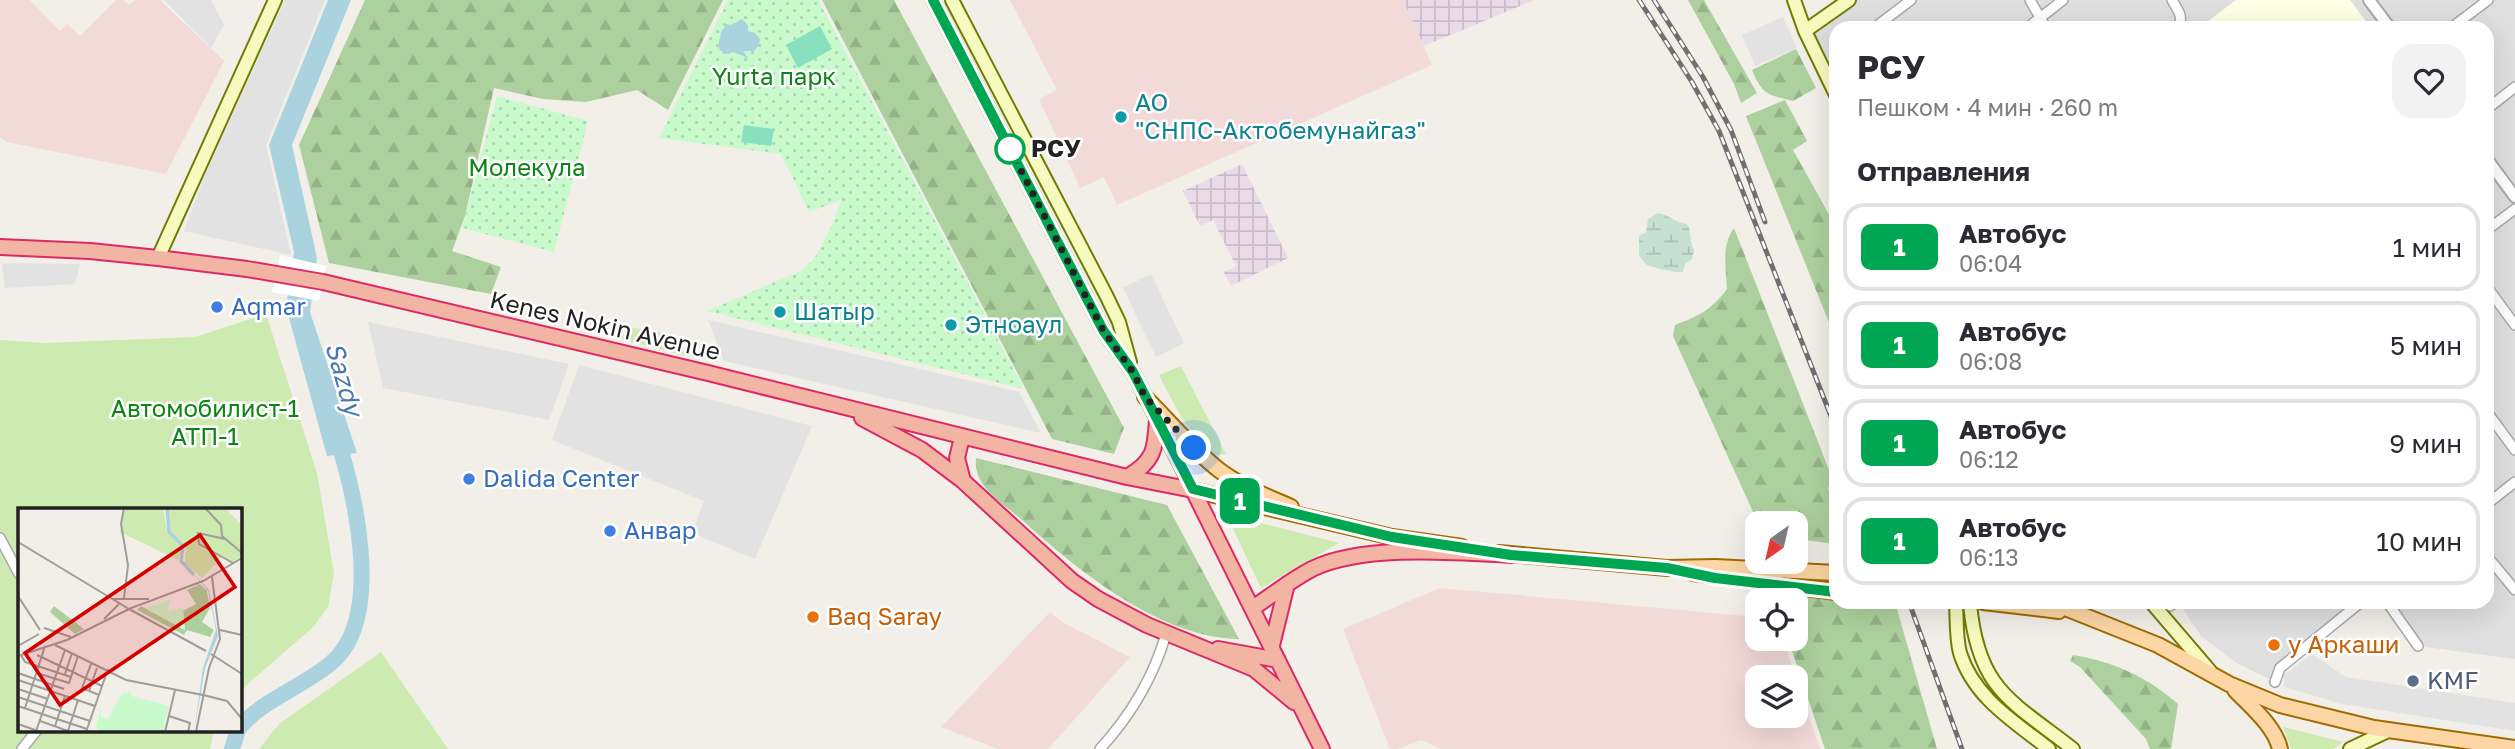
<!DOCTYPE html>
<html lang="ru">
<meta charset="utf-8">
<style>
:root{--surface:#fff;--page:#f2f2f3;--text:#2b2b33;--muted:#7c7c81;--line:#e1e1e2}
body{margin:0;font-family:"Golos Text",sans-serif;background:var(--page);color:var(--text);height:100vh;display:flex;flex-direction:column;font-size:26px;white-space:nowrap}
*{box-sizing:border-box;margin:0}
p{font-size:23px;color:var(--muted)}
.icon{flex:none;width:38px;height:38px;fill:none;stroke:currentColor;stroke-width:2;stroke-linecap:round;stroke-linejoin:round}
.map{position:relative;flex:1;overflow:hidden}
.side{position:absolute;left:1829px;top:21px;width:665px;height:588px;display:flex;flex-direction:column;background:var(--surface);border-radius:21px;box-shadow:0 7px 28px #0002}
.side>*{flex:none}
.badge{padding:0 14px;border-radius:10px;font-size:24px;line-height:46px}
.needle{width:46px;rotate:214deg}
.controls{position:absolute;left:1745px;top:511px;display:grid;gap:14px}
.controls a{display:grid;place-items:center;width:63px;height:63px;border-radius:14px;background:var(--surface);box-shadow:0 7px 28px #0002;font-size:35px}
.you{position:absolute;width:35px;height:35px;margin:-18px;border:5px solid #fff;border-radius:50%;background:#1a73e8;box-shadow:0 0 0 10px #1a73e833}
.map>.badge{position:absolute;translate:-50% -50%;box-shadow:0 0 0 4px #fff}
h2{padding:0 28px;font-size:26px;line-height:63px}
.round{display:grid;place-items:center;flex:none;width:74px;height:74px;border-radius:21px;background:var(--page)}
.summary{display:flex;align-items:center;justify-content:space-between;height:119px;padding:0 28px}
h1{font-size:33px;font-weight:700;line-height:52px}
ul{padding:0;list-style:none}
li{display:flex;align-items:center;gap:21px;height:88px;margin:0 14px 10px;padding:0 14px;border:4px solid var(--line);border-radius:21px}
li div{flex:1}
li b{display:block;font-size:26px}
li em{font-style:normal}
li .badge{min-width:77px;font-weight:700;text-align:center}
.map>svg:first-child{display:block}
</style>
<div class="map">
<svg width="2515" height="749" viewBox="0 0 2515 749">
<defs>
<pattern id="industrial-grid" width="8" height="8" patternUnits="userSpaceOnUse" patternTransform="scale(1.75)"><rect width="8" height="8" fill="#ebdbe8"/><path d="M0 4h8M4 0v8" fill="none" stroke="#c9bcc7"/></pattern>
<pattern id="forest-firs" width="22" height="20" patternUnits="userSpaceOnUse" patternTransform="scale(1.75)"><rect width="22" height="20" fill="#add19e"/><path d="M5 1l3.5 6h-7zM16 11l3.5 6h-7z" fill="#95b388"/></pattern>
<pattern id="wetland-marsh" width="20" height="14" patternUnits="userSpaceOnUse" patternTransform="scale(1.75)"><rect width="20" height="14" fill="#c6e0d4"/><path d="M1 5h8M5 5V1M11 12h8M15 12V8" fill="none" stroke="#aac0b6"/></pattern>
<pattern id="park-dots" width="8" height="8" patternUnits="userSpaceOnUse" patternTransform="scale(1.75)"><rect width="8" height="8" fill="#c8facc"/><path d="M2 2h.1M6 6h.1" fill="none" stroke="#acd6af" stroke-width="1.8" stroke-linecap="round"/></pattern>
</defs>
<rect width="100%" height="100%" fill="#f2efe9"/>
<path fill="#e0dfdf" d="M1850,0h665v659l-97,-13 -31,-44h100v-574h-651v44l-25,-44z
M2178,602h183l-81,66 -5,14 -40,-20 -34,-26z"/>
<path fill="#f2dad9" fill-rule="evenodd" d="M0,0h30l30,31 7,-7 13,12 36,-36h7l6,5 6,-5h25l64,61 -58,113 -159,-32 -7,-5z
M1010,0h393l29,65 -315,140 -13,-28 -24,11 -41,-89 18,-9z
M1440,588l317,29v22h26l37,110h-379l-20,-9 -23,9h-8l-47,-120zM1796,677v39h-39v-39z
M1050,612l12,10 68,35 -82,92h-50l-57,-22z"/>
<path fill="url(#industrial-grid)" d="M1403,0h129v1l-108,45z
M1242,164l46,94 -57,28 -7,-14 12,-6 -23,-46 -13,6 -17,-35z"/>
<path fill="#ffffe5" d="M2236,0h114l21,28h-172z"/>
<path fill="#cdebb0" d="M266,314l51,159 17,100 -6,34 -14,19 -74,65v-182h-221v221h195l-4,19h-210v-409l44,3 151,-6z
M634,328c24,4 43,2 52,28l-66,-17 7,-9z
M1181,366l45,88 -13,1c-25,-23 -39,-50 -54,-80z
M1226,514l113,29 -78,45z
M381,652l67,97h-189l20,-25z
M2283,727l60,15 -10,7h-42z"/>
<path fill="url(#forest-firs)" d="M365,0h358l-55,110 -31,-20 -51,12 -43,-3 -49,-11 -29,128 -13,35 49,16 -10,27 -162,-31 -30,-118z
M822,0h72l230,428 -10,26 -62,-15z
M1688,0h16l53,93 -16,10 -7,-19z
M1796,49l20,39 -23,13c-25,-6 -31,-6 -41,-31z
M1785,100l22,41 -14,9 43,77v113l-90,-224z
M1734,228l97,247 -3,14 8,10v45l-40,-5v-16h-39v12l-6,-7 3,-14 -81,-178 2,-11c24,-9 36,-15 52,-36 -1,-21 -6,-43 7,-61z
M976,458l191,47 72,134c-79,-1 -162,-69 -218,-120 -20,-17 -48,-32 -45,-61z
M1772,593l64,5v4h59l42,147h-112l-37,-110h8v-39h-21z
M2073,655c39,6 75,22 105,49l-7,45h-21l-4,-10 -66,-72 -10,-6z"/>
<path fill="url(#wetland-marsh)" d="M1658,213c12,2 17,10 29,11 5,9 2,17 7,26l-2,9 -7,5 -2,8c-8,1 -27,-4 -36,-7l-8,-9v-20l7,-4 2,-13z"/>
<path fill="url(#park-dots)" d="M728,0h90l206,389 -317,-78 96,-41 13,-14 16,-31 9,-25 -32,12 -28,-58 -122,-16z
M497,96l91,25 -34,131 -92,-24z"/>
<path fill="#88e0be" d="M820,26l12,23 -34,19 -12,-23z
M744,125l30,4 -3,17 -30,-4z"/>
<path fill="#e2e2e2" d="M164,0h47l13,25 -13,23z
M285,0h40l-59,145 25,110 -107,-24 21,-56z
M1783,17l14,31 -42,18 -13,-31z
M2,263l78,1 -5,20 -70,4z
M1151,274l33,69 -28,14 -33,-69z
M708,320l311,72 22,41 -317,-72z
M368,322l201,42 -20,56 -166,-32z
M579,365l233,61 -57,133 -63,-26 12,-32 -152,-61z
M2312,654l34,23 169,26v28l-173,-27 -58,-17v-12z"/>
<path fill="#aad3df" d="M328,0h23l-59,145 25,113 -7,54 47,141 -30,3 -41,-149 8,-55 -25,-107z
M742,19l6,6v6l7,2 5,6 -1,6 -5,6h-11l5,7 -15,-6 -5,2 -7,-3 -3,-4 3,-15 6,-8 4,1z"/>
<path fill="#fff" d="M280,255l46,11 -7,35 -47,-9z"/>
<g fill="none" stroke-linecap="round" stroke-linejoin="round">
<path stroke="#aad3df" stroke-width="16" d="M240,727c20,-25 64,-41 91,-64 54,-44 24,-170 5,-228
M232,749l6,-19"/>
<defs>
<path id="minor" d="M2030,0l16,28
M2172,0c6,10 12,17 6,28
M1874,28l37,-28
M2027,28l36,-28
M2451,28l37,-28
M2487,109l28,-22
M2487,230l28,-21
M2487,287l28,38
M2487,412l28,38
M2487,504l28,-22
M0,538l19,36
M2487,556l28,34
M2387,602l31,44
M2170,606l6,-4
M2275,682l5,-14 81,-66
M22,749l15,-19
M1100,749c31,-34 53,-70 66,-115"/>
<path id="tertiary" d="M2369,0l21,28
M2487,159l28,38"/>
<path id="secondary" d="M933,0l170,330 30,42 60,118
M952,0l154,295 13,27 11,40
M1794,0l11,31 31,64
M1805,31l44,-31
M158,258l117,-258
M2151,602l59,69
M1956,604c1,16 0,34 4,49 14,45 55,69 89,96
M1970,604c8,85 40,96 103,145
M2350,749l40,-19"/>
<path id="primary" d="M1145,397c24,24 46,51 74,73 21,16 47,26 72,37
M1193,490l199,47 70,10
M1499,553l168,15 48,-1 121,6
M1693,573l143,19
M1983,602l76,9
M2050,602l108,43 71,39 51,21 94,23 141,20
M2235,690c15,16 40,36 45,59"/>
<path id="trunk" d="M0,247l90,4 68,7 89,11 76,13 385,91 419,104 66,13 129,259
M862,418l60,32 41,31 109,100 26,18 49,26 107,44 40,33
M962,437l-5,21 6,23
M1127,477c28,-16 28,-28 30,-58
M1253,608c19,-13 38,-28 59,-39 51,-25 143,-17 199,-14
M1272,645l15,-61
M1218,649l60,11"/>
</defs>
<use href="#minor" stroke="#a9a9a9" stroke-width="12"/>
<use href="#tertiary" stroke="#a9a9a9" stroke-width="14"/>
<use href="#secondary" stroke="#707d05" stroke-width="16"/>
<use href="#primary" stroke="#a06b00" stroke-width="18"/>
<use href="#trunk" stroke="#dc2a67" stroke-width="18"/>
<use href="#minor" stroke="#fff" stroke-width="9"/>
<use href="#tertiary" stroke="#fff" stroke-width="10"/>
<use href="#secondary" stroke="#f7fabf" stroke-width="12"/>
<use href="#primary" stroke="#fcd6a4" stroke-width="14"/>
<use href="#trunk" stroke="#f2b4a3" stroke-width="14"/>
<defs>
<path id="rail" d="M1639,0l53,82 27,49 117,298
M1654,0l49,77 28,53 34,92
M1909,602l53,147"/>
</defs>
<use href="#rail" stroke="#707070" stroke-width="5"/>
<use href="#rail" stroke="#fff" stroke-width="2.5" stroke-dasharray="8" stroke-linecap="butt"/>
</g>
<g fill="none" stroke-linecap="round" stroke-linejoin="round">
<defs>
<path id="line" d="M933,0l170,330 30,42 60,117 199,48 119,18 156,13 48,10 121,14"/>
</defs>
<use href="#line" stroke="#fff" stroke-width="16"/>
<use href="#line" stroke="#00a651" stroke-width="10"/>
<path stroke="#222" stroke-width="7" stroke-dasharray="0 12.6" d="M1010,149l93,181 30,42 12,25 49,51"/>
</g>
<g fill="#0f9aa8" stroke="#fff" stroke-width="2.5">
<circle cx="1121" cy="117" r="7"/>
<circle cx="780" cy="312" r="7"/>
<circle cx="951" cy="325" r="7"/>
</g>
<circle fill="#fff" stroke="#00a651" stroke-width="3.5" cx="1010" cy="149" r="14"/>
<g fill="#3f7fe0" stroke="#fff" stroke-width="2.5">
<circle cx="217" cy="307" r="7"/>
<circle cx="469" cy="479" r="7"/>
<circle cx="610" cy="531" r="7"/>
</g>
<g fill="#e8710a" stroke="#fff" stroke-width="2.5">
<circle cx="813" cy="617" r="7"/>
<circle cx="2274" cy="645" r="7"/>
</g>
<circle fill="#5c6f8a" stroke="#fff" stroke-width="2.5" cx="2413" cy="681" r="7"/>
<g text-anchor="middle" stroke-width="5" stroke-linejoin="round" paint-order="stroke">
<g font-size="24" fill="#0c8416" stroke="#fff">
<text x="774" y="85">Yurta парк</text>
<text x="527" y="176">Молекула</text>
<text x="205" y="417">Автомобилист-1<tspan x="205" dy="28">АТП-1</tspan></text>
</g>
<g font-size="24" fill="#0d838f" stroke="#fff" text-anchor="start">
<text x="1135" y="111">АО<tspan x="1135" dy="28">"СНПС-Актобемунайгаз"</tspan></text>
<text x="794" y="320">Шатыр</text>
<text x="965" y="333">Этноаул</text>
</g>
<g font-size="24" font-weight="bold" fill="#222" stroke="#fff" text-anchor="start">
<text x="1031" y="157">РСУ</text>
</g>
<g font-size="24" fill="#366cbe" stroke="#fff" text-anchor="start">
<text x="231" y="315">Aqmar</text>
<text x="483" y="487">Dalida Center</text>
<text x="624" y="539">Анвар</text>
</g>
<g font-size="24" fill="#222" stroke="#fff">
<text transform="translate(605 326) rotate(13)" y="8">Kenes Nokin Avenue</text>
</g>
<g font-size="24" fill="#c56008" stroke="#fff" text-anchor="start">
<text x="827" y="625">Baq Saray</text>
<text x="2288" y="653">у Аркаши</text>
</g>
<g font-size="24" fill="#4e5e75" stroke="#fff" text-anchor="start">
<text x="2427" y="689">KMF</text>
</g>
<g font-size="26" font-style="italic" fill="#4a7aab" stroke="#fff">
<text transform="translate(344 379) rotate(74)" y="9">Sazdy</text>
</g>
</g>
<g transform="translate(18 508)">
<rect width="224" height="224" fill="#f2efe9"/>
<path d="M106,0h39l4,24 15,14 -4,14 -58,-28zM153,0h54l17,17v32l-9,6 -10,-7 -21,22 -17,-15 1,-17 -15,-13 -4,-18z" fill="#cdebb0"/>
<path d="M182,76l7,7 3,17 -8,14 12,8 -4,7 -23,-7 -3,5 -47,-25 4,-4 44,24 -2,-19 13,-7 -9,-14zM36,98l30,23 -9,5 -25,-22z" fill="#add19e"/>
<path d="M153,91l-4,13 16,-4 2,21 -39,-21zM113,184v4l38,10 -6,26h-64l-3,-6 5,-17v8l7,2 14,-26z" fill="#c8facc"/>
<path d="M173,63l18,19 9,46 -13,32 -11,64 9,-64 13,-38 -8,-39z" fill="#aad3df"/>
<path fill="none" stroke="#aad3df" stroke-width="3.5" d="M149,0l2,24 14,14 -2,15 13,14"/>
<path fill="none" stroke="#9f9d99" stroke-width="2" d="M187,0l16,17 1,11 20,17M207,31l-27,-6 1,11 34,19M0,34l111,67 74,-28 39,-23M0,88l22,34M106,90l4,-33 -7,-41 3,-16M94,91h37M86,111l15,-15M26,120l27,9M202,122l22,5M37,137l71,35 77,15M0,138l21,-12M193,146l31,20M3,147l4,7 46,15M19,147l65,31M0,148l49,-16 62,-31 77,42M73,156l-9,24 17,7M0,165l46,16M19,165l32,10 9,-27M47,166l7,-21M0,172l77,26M0,181l30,10M71,183l8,-23M185,187l24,6 15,18M0,189l72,24M0,198l69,23M7,200l20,-62M151,208l21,7 -2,9M22,213l28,10 10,-31M0,216l23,8M37,218l10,-30M18,223l29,-81M68,224l22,-63M147,224l10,-42M178,224l13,-64 11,-29 -8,-62"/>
<path fill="#d40000" fill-opacity="0.15" stroke="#d40000" stroke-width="3.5" d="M182,27l35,52 -175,118 -35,-52z"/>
<rect width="224" height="224" fill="none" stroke="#222" stroke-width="3.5"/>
</g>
</svg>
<div class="controls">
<a><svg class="needle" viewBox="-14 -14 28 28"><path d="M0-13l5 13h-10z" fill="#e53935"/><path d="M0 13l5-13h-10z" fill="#7c7c81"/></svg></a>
<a><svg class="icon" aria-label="locate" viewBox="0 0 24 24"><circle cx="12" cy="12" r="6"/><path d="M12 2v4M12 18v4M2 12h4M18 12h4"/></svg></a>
<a><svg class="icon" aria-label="layers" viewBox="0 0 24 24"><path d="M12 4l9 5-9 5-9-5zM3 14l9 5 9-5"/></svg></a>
</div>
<div class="you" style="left:1194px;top:448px"></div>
<b class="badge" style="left:1240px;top:501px;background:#00a651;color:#fff">1</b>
<section class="side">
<div class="summary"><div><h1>РСУ</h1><p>Пешком · 4 мин · 260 m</p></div><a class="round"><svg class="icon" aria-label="heart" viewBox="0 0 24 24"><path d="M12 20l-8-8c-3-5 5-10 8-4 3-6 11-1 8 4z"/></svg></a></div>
<h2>Отправления</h2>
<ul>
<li><span class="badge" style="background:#00a651;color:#fff">1</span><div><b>Автобус</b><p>06:04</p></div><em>1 мин</em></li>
<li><span class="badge" style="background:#00a651;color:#fff">1</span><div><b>Автобус</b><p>06:08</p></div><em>5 мин</em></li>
<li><span class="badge" style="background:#00a651;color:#fff">1</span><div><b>Автобус</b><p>06:12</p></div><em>9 мин</em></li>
<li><span class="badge" style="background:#00a651;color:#fff">1</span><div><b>Автобус</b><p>06:13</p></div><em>10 мин</em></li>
</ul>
</section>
</div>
